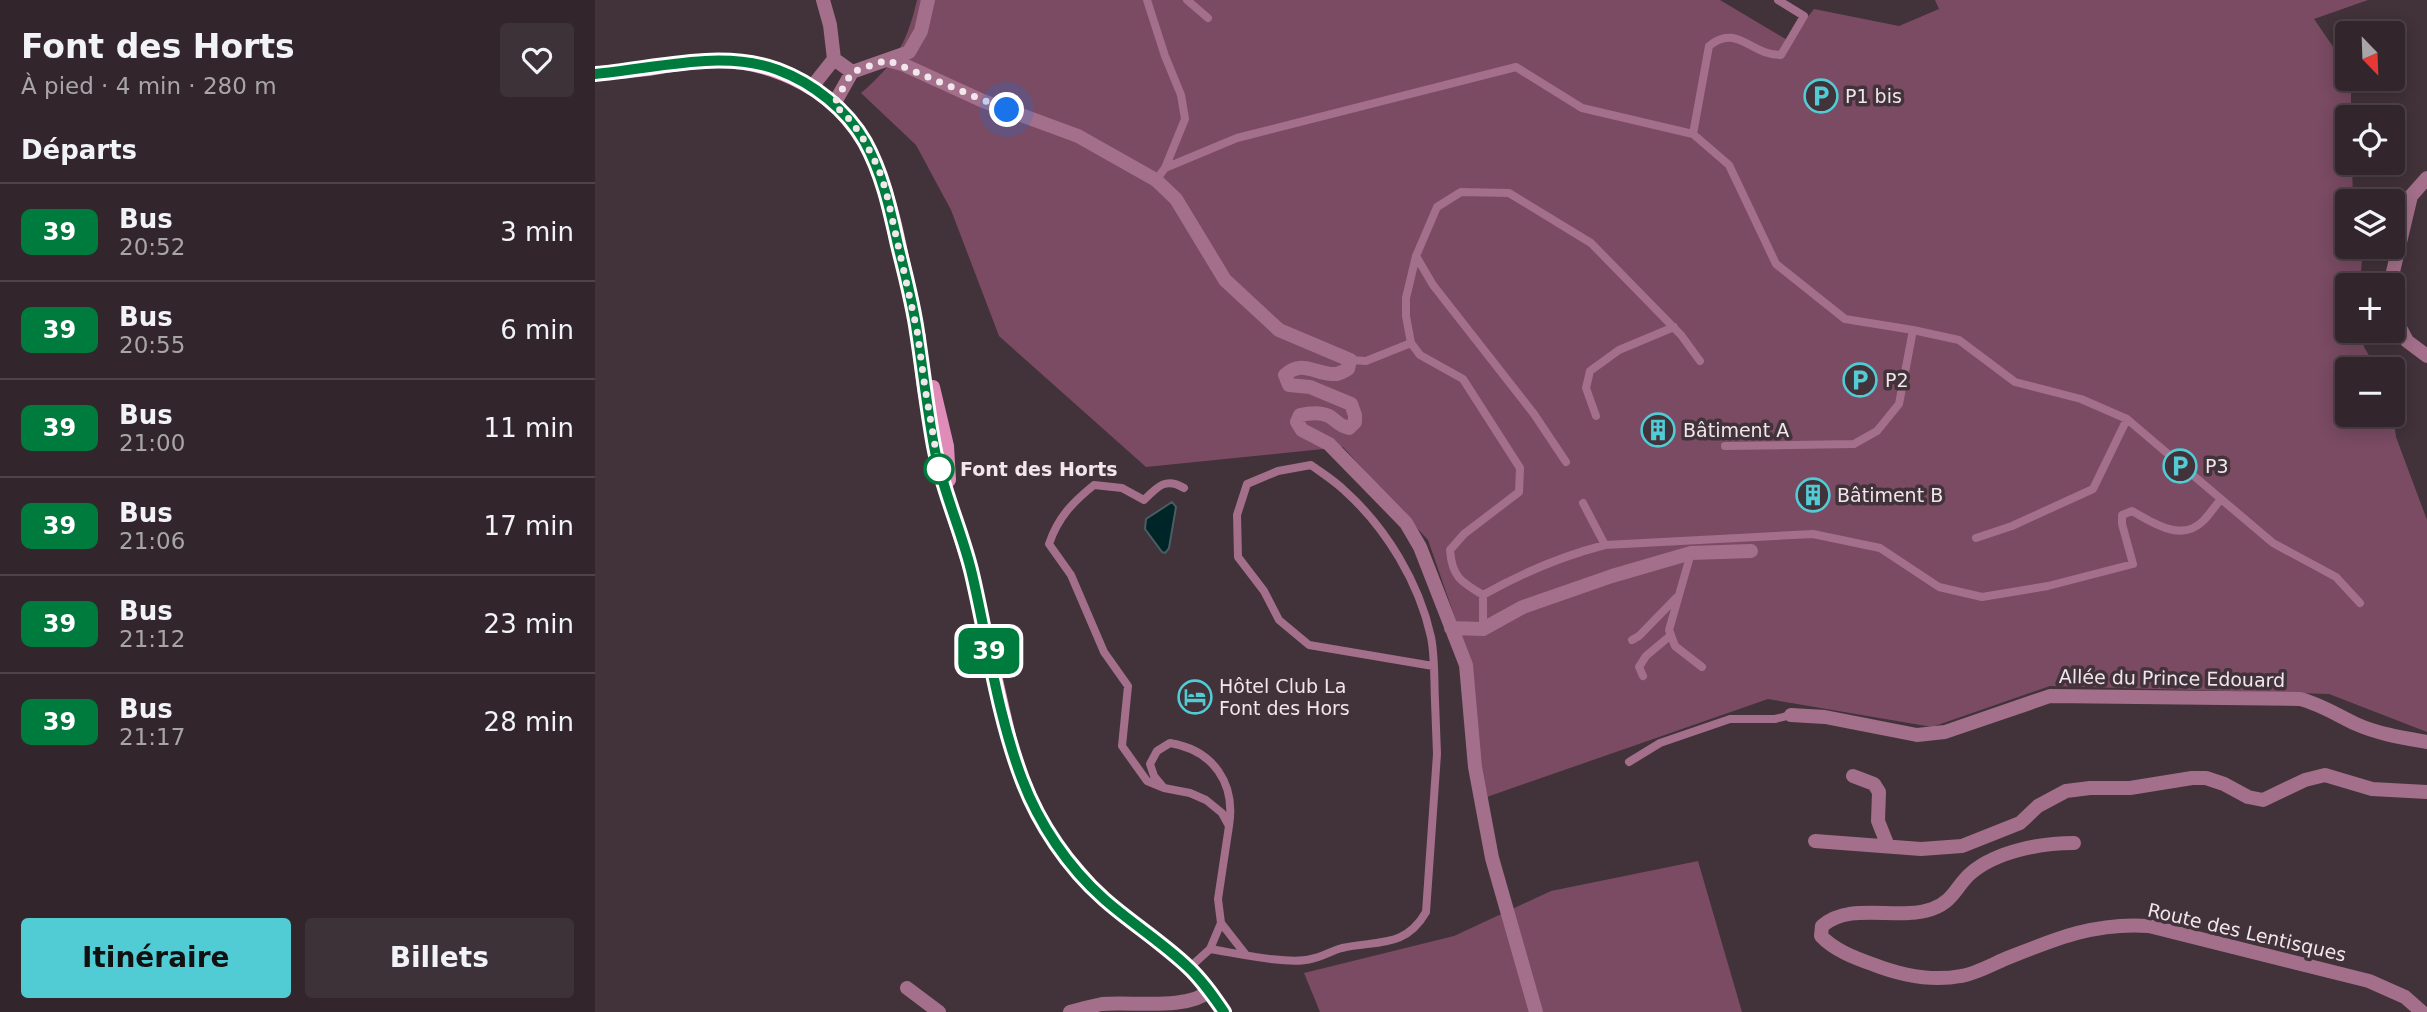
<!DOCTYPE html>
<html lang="fr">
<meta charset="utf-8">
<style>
:root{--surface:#32262c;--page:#3d3238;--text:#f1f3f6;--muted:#a8a5a9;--line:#4d4348;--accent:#51ccd4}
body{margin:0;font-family:"DejaVu Sans",sans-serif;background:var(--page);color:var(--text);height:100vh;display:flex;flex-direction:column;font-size:26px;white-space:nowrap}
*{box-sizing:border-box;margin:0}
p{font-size:23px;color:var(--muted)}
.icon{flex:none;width:38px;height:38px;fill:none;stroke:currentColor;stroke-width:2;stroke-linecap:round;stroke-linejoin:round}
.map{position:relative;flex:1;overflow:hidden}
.sheet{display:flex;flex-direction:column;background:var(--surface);width:595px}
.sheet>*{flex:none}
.badge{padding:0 14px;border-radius:10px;font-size:24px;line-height:46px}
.needle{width:46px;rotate:157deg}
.tools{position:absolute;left:1740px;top:21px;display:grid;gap:14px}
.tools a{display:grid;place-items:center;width:70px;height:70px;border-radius:7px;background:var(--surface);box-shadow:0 4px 18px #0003,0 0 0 2px var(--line);font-size:35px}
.you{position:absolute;width:35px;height:35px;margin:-18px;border:5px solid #fff;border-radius:50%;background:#1a73e8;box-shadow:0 0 0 10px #1a73e833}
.map>.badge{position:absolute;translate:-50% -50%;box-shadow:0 0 0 4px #fff}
h2{padding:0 21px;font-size:26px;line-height:63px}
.round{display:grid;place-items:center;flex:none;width:74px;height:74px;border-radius:7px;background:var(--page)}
.summary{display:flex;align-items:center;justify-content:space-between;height:119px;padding:0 21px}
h1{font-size:33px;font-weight:700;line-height:52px}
.button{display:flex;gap:14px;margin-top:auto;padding:14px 21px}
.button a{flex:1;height:80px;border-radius:7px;background:var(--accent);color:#111;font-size:28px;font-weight:700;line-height:80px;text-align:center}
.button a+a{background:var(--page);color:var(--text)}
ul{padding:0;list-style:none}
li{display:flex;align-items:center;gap:21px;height:98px;padding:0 21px;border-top:2px solid var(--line)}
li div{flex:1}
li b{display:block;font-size:26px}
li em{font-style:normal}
li .badge{min-width:77px;font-weight:700;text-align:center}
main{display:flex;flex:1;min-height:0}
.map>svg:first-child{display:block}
</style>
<main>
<section class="sheet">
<div class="summary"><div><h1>Font des Horts</h1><p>À pied · 4 min · 280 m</p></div><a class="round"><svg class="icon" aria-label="heart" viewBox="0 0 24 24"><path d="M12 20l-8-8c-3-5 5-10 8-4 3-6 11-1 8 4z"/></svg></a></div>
<h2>Départs</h2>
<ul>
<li><span class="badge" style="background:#007b3e;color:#fff">39</span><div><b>Bus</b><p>20:52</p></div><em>3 min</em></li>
<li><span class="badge" style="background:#007b3e;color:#fff">39</span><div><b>Bus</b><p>20:55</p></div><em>6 min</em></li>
<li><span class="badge" style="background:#007b3e;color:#fff">39</span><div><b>Bus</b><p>21:00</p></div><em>11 min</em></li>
<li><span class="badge" style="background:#007b3e;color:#fff">39</span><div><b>Bus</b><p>21:06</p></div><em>17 min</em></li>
<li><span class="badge" style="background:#007b3e;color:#fff">39</span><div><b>Bus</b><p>21:12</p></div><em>23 min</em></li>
<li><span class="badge" style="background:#007b3e;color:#fff">39</span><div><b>Bus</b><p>21:17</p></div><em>28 min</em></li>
</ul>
<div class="button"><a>Itinéraire</a><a>Billets</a></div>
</section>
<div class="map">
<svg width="1832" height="1012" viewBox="0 0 1832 1012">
<rect width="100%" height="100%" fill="#42323a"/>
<path fill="#7a4b63" d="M322,0h803l69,41 25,-32 85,17 40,-17 -4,-9h433l-54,19 33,48v12h4v38h-4v46h5l1,38h-6v46h16l-3,38h-13v46h16l1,16 13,22h-30v46h45v-8l4,30 31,83v212l-98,-38 -279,-8 -118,41 -164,-28 -284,99 -13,-134 -43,-124 -85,-93 -197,20 -147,-131 -48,-126 -35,-65 -55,-52c34,-29 46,-50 56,-93z
M1103,861l44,151h-422l-16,-39 150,-37 97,-45z"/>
<path fill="#002528" stroke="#485f62" stroke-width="2" d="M577,502l4,5 -7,41 -4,5 -3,-1 -17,-23 1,-10z"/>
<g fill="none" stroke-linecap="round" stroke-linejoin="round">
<path stroke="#a36f8a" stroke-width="8" d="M552,0l18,56 16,39 4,24 -20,49
M592,0l21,18
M1098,134l16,-88c28,-23 41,9 72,9l23,-39 -26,-16
M561,180l9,-12 72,-30 279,-71 66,41 111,26 36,31 47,99 69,55 68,11 -14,74 -22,27 -23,13 -129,2
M821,256l17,29 101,129 32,48
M755,360l16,1 45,-18
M1001,416l-10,-28 4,-17 29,-21 55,-23
M1626,499l52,44 63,34 24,26
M988,503l22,42
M1381,538l36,-12 81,-37 34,-70
M1096,553l-22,77 6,16 27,21
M888,595c-22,-13 -31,-18 -33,-45l14,-16 55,-42 1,-24 -57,-89 -43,-24 -9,-12 -5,-27v-18l10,-42 21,-49 24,-15 48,1 82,50 90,92 19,26
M888,629v-34c39,-22 79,-39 122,-50l208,-11 67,14 59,39 43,10 66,-11 85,-22 -11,-40v-9l10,-4c20,11 49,32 71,10 7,-7 12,-15 18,-22l-94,-80 -46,-20 -66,-17 -56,-42 -46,-10
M1037,640l7,-4 38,-39
M1048,676l-4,-9 7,-11 25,-21
M1034,762l31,-19 70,-24h45l16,-4
M569,788l-17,-7 -25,-35 6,-60 -24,-34 -33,-77 -22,-31c9,-27 24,-42 45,-59l28,3 22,12c14,-14 22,-23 40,-12
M634,826c7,-43 -16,-76 -59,-83l-13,8 -7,13 4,12 10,12 26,5 16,7 16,13 7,13 -11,73 3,24 25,32
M615,949l11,-26
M594,968l21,-19c26,4 77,16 101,10 11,-2 20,-8 31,-11 34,-8 63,1 84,-36l11,-158 -2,-53c-1,-21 0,-44 -4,-64 -12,-55 -45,-109 -86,-146 -10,-10 -23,-18 -34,-26l-33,6 -31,13 -10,31 1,42 26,34 15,29 30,25 124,21"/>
<path stroke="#a36f8a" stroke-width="14" d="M228,0l7,25 4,34
M239,59l18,13 57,-20 12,-21 7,-31
M292,60l15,4 81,37 95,35 78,44 20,19 49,81 54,50 71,30 -2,9c-4,2 -7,4 -11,5 -20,2 -34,-16 -52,1l4,10 21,2 41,17 4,11v7l-6,6c-10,-2 -12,-7 -20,-12 -8,-4 -20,-3 -29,-1l-3,7 5,8 27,14 77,79 14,24 46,118 9,102 17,91 44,154
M216,88l23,-29
M239,104l18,-32
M1832,178l-16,18 -19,80 4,44 11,21 20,15
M856,628l32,1 40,-22 89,-31 79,-23 60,-2
M1196,715l34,2 92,18 28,-3 105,-36 250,3c20,5 37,16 56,25 22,10 48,14 71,18
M1258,776l21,8 5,8 -1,29 10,25
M1220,841l106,8 41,-3 58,-23 18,-17 28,-15 24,-3h40l62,-10h14l18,6 24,13 15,3 42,-20 20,-5 47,14 55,3
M1479,843c-33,0 -77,8 -103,30 -15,13 -17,28 -39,36 -35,12 -81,-8 -110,17l-1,10c13,14 34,22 51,28 28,11 58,18 89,12 14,-2 30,-11 44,-17 50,-20 90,-37 144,-33l220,55 36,16 17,15
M312,988l32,24
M475,1012c10,-3 22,-6 32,-8 31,-3 83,7 108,-13"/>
<path stroke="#df8db8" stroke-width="14" d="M0,74c18,-2 36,-3 53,-5 25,-4 50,-9 75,-8 29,1 55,9 81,23 92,50 91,163 115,253
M322,330l7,58 15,81 32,102 40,174 11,33 16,37 20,32 42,49 89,72 21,23 14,21
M338,387l14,59 2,34"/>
</g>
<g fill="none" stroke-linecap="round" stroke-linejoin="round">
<defs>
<path id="line" d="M0,74c59,-5 126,-25 183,-4 35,13 69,40 87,72 18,33 25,67 33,103 7,29 15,58 19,87 6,38 10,76 17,114 8,44 28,85 38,128 16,68 25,139 50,205 17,45 46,88 82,120 27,24 58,43 84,68 14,13 25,29 36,45"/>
</defs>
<use href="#line" stroke="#fff" stroke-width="16"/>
<use href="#line" stroke="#007b3e" stroke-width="10"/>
<path stroke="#f1e6eb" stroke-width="7" stroke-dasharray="0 12.6" d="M344,469l-14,-81 -8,-58 -31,-139 -8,-24 -14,-27 -12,-18 -18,-18 18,-32 35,-12 120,50"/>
</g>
<defs>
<symbol id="parking-ring" viewBox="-11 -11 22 22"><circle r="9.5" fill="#42323a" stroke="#51ccd4" stroke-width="1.5"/><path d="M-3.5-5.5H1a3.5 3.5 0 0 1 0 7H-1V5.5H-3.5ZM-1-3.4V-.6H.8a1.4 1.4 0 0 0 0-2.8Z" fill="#51ccd4"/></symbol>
<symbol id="building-ring" viewBox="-11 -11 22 22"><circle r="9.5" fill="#42323a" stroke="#51ccd4" stroke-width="1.5"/><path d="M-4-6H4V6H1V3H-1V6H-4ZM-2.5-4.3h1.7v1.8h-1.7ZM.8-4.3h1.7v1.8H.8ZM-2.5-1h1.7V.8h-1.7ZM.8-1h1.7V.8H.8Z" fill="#51ccd4"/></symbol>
<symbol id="hotel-ring" viewBox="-11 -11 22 22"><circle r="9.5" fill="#42323a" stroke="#51ccd4" stroke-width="1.5"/><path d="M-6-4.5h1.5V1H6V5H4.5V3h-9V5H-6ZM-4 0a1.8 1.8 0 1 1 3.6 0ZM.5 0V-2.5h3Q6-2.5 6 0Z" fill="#51ccd4"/></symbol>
</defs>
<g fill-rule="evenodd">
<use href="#parking-ring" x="1207" y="77" width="38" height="38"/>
<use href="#parking-ring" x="1246" y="361" width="38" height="38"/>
<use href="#building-ring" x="1044" y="411" width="38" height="38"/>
<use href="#parking-ring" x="1566" y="447" width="38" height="38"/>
<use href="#building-ring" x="1199" y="476" width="38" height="38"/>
<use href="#hotel-ring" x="581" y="678" width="38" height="38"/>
</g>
<circle fill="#fff" stroke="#007b3e" stroke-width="3.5" cx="344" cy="469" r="14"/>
<g text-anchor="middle" stroke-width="7" stroke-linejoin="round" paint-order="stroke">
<g font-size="19" fill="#f1e6eb" stroke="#42323a" text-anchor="start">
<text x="1250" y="103">P1 bis</text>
<text x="1290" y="387">P2</text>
<text x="1088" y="437">Bâtiment A</text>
<text x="1610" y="473">P3</text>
<text x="1242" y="502">Bâtiment B</text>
<text x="624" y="693">Hôtel Club La<tspan x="624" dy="22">Font des Hors</tspan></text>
</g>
<g font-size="19" font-weight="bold" fill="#f1e6eb" stroke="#42323a" text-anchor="start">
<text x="365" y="476">Font des Horts</text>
</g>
<g font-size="19" fill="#f1e6eb" stroke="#42323a">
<text transform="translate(1577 678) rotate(1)" y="7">Allée du Prince Edouard</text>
<text transform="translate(1652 932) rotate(13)" y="7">Route des Lentisques</text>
</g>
</g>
</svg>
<div class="tools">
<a><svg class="needle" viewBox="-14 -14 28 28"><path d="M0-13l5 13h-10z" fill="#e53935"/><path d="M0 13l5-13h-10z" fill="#a8a5a9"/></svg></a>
<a><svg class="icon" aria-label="locate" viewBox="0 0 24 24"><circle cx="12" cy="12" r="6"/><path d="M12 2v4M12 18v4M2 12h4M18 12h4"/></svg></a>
<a><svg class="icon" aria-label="layers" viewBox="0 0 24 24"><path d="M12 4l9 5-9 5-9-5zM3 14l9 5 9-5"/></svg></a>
<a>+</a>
<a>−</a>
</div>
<div class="you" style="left:412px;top:110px"></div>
<b class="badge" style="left:394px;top:651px;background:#007b3e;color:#fff">39</b>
</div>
</main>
